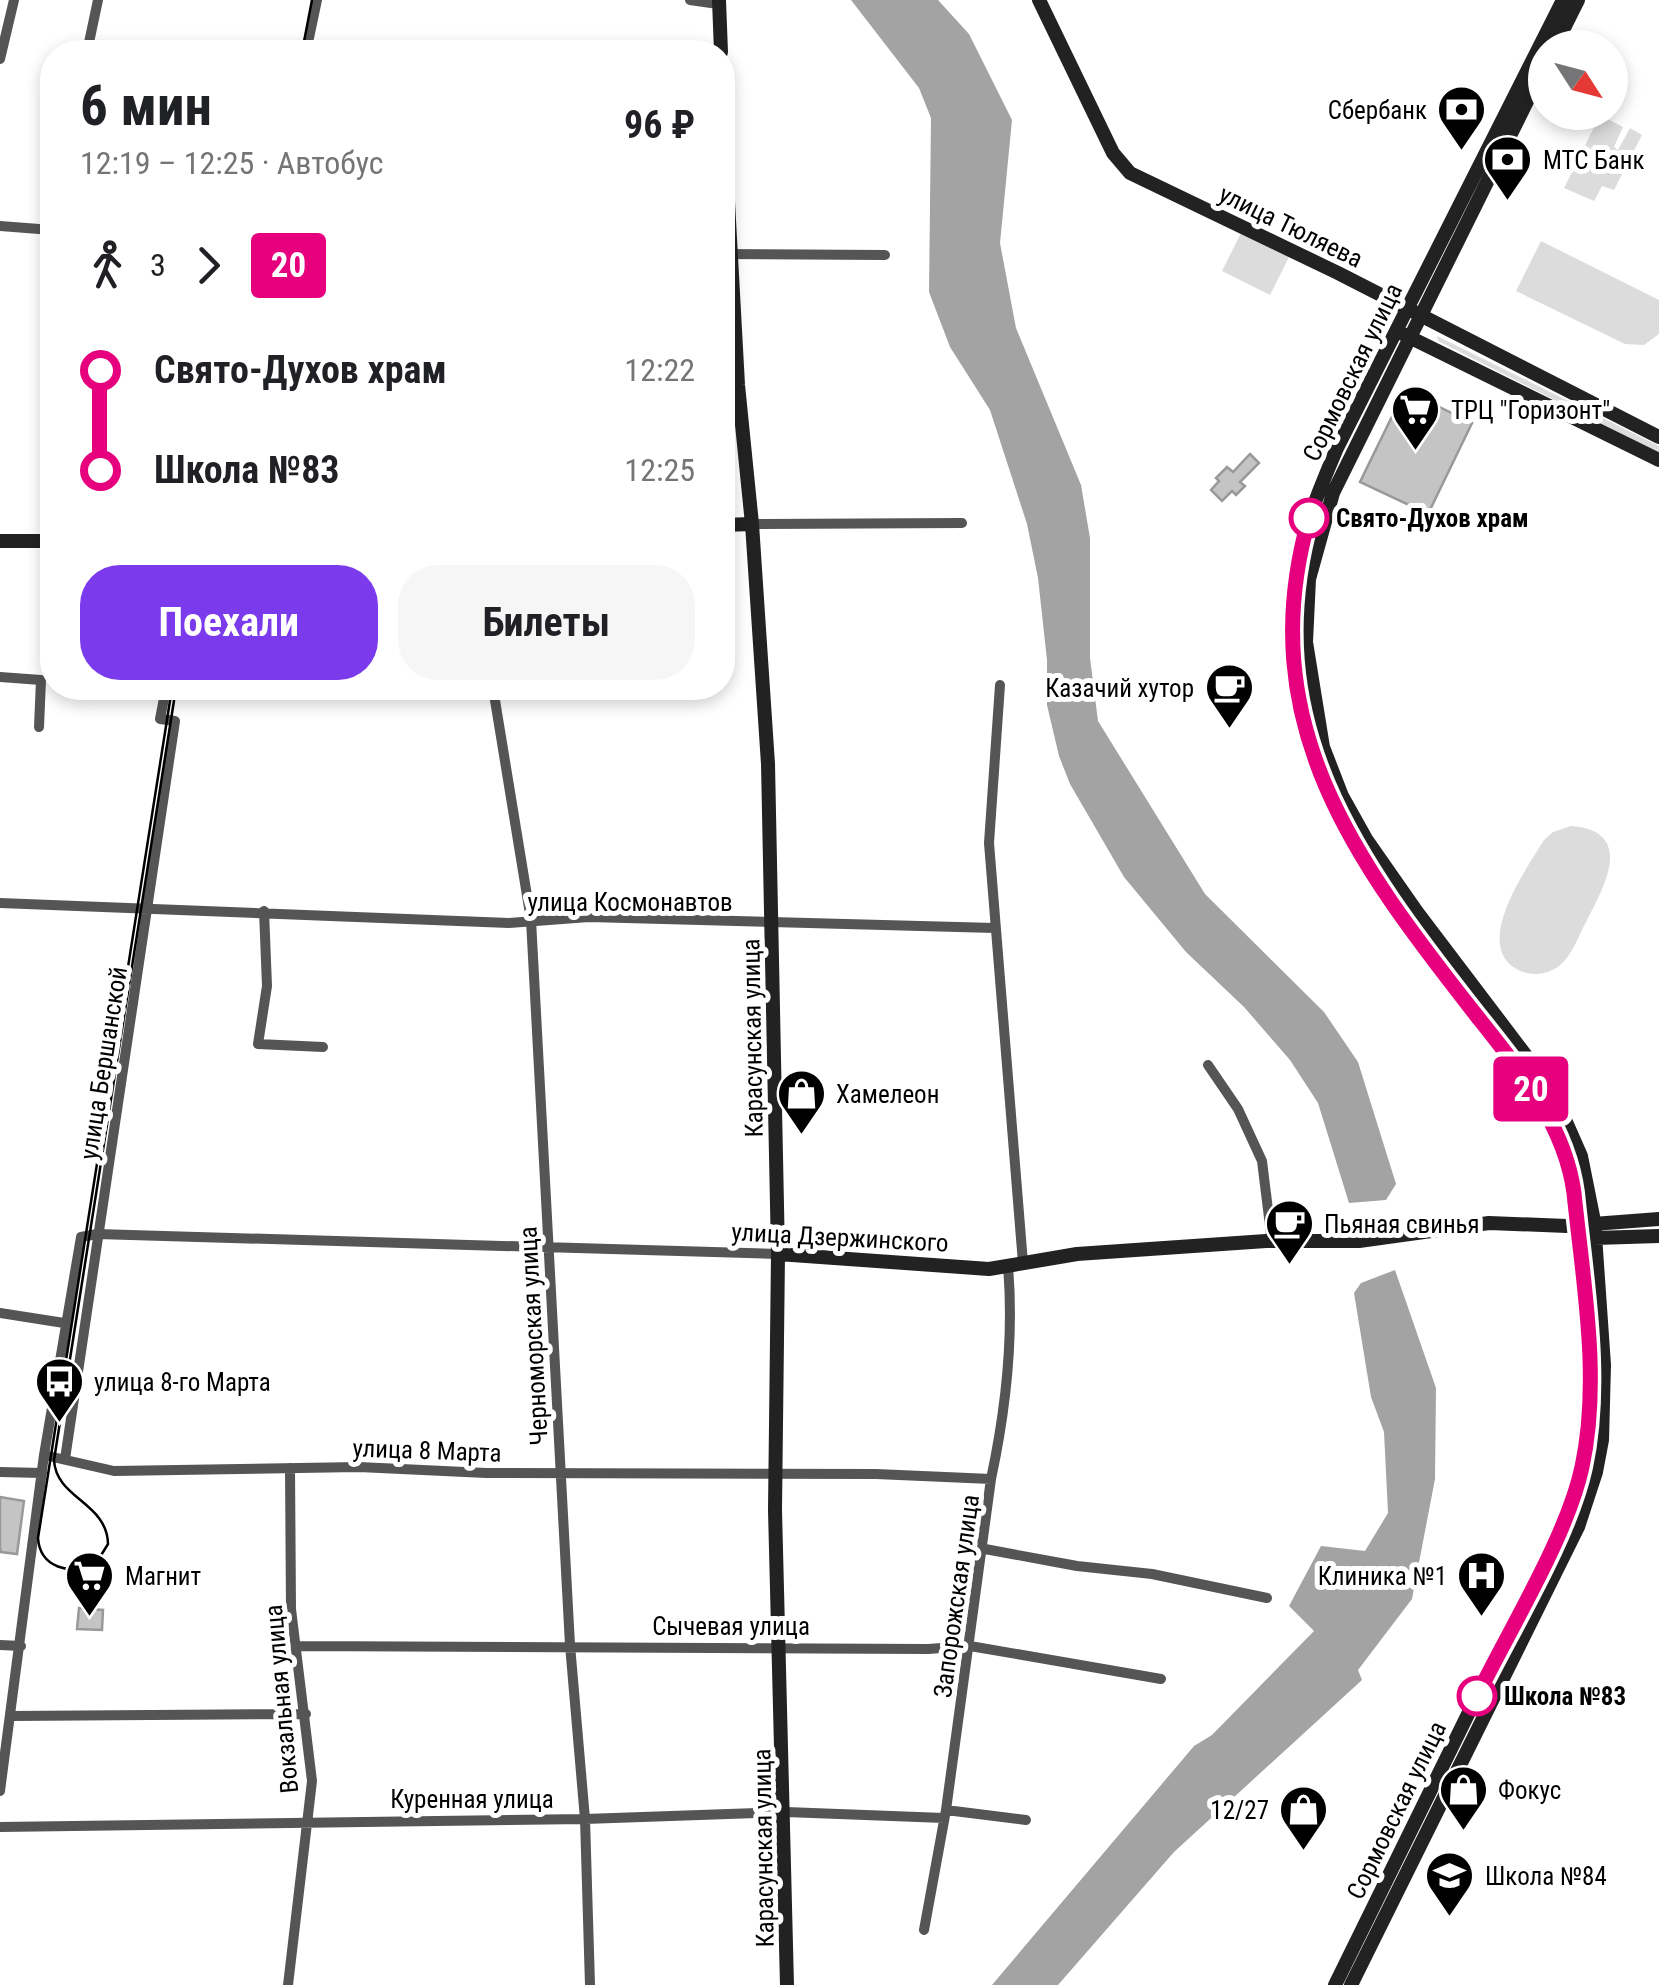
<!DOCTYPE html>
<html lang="ru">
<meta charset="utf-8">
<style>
:root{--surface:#fff;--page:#f6f6f6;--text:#202124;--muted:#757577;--accent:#7c3aed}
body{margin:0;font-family:"Roboto Condensed",sans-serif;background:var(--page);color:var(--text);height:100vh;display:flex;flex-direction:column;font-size:38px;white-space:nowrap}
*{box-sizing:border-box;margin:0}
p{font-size:32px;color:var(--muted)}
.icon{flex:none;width:55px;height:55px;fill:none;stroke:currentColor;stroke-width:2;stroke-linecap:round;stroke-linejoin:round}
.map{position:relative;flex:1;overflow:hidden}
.panel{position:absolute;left:40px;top:40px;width:695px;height:660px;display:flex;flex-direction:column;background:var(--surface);border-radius:40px;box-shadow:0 5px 15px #0003}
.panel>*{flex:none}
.badge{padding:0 20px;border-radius:8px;font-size:35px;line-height:65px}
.needle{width:65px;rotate:126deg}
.buttons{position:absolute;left:1528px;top:30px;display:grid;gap:20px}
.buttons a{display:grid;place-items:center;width:100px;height:100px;border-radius:50%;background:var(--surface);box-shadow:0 5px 15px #0003;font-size:50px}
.map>.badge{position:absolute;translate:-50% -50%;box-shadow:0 0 0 5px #fff}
.legs{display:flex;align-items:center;gap:15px;height:110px;padding:0 40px;font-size:32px}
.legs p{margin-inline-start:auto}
.summary{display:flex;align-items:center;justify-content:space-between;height:170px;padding:0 40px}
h1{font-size:55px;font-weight:700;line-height:75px}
.action{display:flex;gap:20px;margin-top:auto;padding:20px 40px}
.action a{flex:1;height:115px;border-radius:40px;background:var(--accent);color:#fff;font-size:40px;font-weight:700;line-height:115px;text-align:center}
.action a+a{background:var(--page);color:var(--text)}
ul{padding:0 40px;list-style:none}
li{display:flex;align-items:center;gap:35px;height:100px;font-size:38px}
li i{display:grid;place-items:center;width:15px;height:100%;margin:0 12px;background:currentColor}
li i::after{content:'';width:25px;height:25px;margin:-12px;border:8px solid;border-radius:50%;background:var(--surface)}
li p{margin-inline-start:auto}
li:first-child i{background:linear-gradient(#0000 50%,currentColor 0)}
li:last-child i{background:linear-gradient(currentColor 50%,#0000 0)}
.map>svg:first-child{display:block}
</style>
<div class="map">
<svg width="1659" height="1985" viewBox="0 0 1659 1985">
<rect width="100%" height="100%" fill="#fff"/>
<path fill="#dcdcdc" d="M1600,115l23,12 -9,20 4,3 12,-22 12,7 -28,55 -12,-4 -8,15 -30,-13z
M1241,233l48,24 -19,38 -48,-24z
M1541,241l118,59v34l-15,11 -19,-1 -109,-53z
M1437,336l222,110v7l-221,-112z
M1571,826c65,5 33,61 16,94 -8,15 -15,36 -28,46 -10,8 -24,10 -36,6 -55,-21 2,-101 21,-132l9,-8z"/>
<path fill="#a3a3a3" d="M851,0h87l31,34 43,86 -12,123 16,85 65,157 9,53v120l8,63 107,173 119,118 34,50 38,122 -10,16 -37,3 -31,-100 -28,-43 -46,-53 -58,-55 -62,-75 -54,-93 -11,-28 -12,-51v-45l-9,-82 -11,-54 -37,-114 -40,-63 -21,-55 2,-174 -12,-30z
M1395,1270l41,118 -1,91 -23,120 -54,71 4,10 -188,172 -116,133h-66l202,-239 18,-11 102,-104 -25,-25 32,-60 44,5 23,-38 -4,-81 -13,-35 -17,-104 7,-10z"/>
<path fill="#c4c4c4" stroke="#999" stroke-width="2.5" d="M1405,390l67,33 -44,91 -68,-32z
M1250,454l9,9 -19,19 5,4 -9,9 -4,-4 -10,10 -11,-11 8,-9 -3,-3 11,-11 6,5z
M0,1497l24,4 -7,53 -16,-2 -1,-4z
M79,1608l24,2 -1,20 -25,-1z"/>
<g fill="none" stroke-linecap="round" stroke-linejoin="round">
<path stroke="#555" stroke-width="10" d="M690,0l28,4
M87,52l11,-52
M306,52l11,-52
M0,59l14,-59
M0,226l52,4
M722,254l163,1
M752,524l210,-1
M0,677l41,3 -2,47
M1000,685l-11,158 34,420
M493,688l38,232 39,725 15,174 5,166
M0,903l509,20 80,-6 406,11
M264,911l3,75 -9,58 65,3
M1208,1065l30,44 24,52 10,81
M0,1313l64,10
M44,1455l70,16 245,-4 127,6 390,1 115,5
M65,1459l110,-738 -15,-2 6,-31
M0,1472l42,1
M985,1549l92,17 75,8 115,24
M0,1645l21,1
M298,1646l630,3 42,-3 191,33
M11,1716l295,-2
M0,1791l44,-336 37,-218 16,-3 681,20
M946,1810l80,10
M0,1827l585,-8 201,-7 158,6
M924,1930l22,-120 45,-331c15,-70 23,-141 17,-213
M288,1985l24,-204 -21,-172 -1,-141"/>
<path stroke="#222" stroke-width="14" d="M719,0l2,52
M1039,0l74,153 17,20 208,100 321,164
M1554,48l24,-48
M722,92l16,293 14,139 16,240 10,490 -3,256 12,475
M1401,333l258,127
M722,525l30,-1
M0,541h52
M1591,1235l4,3 64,-2
M778,1254l211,15 88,-15 189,-13h93l130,-18 78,3 92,-7
M1335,1985l226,-460 20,-53 9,-69 -7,-130 -8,-80 -9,-33 -24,-56 -170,-229c-58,-88 -93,-198 -76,-304 7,-43 24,-83 41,-123l226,-448
M1351,1985l227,-458 18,-55 6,-32 2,-75 -10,-144 -13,-65 -29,-66 -135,-178 -51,-73 -24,-43 -19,-49 -17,-105 3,-63 24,-86 212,-428"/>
<path stroke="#000" stroke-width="2.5" d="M302,52l10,-52
M172,688l-134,850c2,30 32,37 57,27l13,-21c-1,-42 -52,-45 -54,-84l122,-772"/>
</g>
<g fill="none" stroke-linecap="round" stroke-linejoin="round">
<defs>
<path id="line-1" d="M1309,518c-58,205 47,344 167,497 42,53 89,109 98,178 9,89 27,186 8,274 -15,70 -73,163 -105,229"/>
</defs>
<use href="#line-1" stroke="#fff" stroke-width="22"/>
<use href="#line-1" stroke="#e6007e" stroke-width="15"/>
</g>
<defs>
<symbol id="bank-pin" viewBox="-11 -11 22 30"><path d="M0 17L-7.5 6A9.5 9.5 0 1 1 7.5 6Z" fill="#000" stroke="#fff"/><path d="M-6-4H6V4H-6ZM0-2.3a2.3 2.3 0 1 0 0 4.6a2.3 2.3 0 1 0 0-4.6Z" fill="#fff"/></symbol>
<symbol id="supermarket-pin" viewBox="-11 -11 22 30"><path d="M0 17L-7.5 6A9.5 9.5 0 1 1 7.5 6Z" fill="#000" stroke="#fff"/><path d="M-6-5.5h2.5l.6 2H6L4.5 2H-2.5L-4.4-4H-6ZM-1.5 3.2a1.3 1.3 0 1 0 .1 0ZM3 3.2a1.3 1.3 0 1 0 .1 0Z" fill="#fff"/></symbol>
<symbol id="cafe-pin" viewBox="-11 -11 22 30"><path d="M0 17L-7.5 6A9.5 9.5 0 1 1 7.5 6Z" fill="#000" stroke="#fff"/><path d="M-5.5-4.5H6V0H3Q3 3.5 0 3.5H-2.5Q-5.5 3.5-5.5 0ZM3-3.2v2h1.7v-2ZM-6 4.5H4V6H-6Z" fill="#fff"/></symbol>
<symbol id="shop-pin" viewBox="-11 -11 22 30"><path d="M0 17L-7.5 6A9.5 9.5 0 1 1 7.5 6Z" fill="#000" stroke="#fff"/><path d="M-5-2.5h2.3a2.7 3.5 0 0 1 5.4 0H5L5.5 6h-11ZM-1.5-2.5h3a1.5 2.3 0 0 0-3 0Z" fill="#fff"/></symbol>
<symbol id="bus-pin" viewBox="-11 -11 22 30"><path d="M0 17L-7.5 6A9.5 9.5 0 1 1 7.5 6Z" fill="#000" stroke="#fff"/><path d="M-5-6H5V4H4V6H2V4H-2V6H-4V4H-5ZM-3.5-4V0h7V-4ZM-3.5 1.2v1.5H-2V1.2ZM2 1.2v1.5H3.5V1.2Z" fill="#fff"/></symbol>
<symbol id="hospital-pin" viewBox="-11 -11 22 30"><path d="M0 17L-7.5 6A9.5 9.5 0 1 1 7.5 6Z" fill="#000" stroke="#fff"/><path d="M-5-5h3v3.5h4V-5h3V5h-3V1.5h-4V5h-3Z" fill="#fff"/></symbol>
<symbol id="school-pin" viewBox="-11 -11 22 30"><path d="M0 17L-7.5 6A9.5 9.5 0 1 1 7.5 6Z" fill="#000" stroke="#fff"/><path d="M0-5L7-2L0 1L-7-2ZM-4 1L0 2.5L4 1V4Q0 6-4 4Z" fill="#fff"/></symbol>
</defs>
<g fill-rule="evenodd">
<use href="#bank-pin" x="1434" y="82" width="55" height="75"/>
<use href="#bank-pin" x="1480" y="132" width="55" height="75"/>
<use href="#supermarket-pin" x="1388" y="382" width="55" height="75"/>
<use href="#cafe-pin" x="1202" y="660" width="55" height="75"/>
<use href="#shop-pin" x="774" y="1066" width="55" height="75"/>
<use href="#cafe-pin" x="1262" y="1196" width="55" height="75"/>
<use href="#bus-pin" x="32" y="1354" width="55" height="75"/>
<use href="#supermarket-pin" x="62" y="1548" width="55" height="75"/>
<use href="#hospital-pin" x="1454" y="1548" width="55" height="75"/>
<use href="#shop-pin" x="1436" y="1762" width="55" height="75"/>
<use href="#shop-pin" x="1276" y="1782" width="55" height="75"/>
<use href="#school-pin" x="1422" y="1848" width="55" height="75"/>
</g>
<g fill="#fff" stroke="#e6007e" stroke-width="5">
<circle cx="1309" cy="518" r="18"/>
<circle cx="1477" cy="1696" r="18"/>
</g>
<g text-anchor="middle" stroke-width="10" stroke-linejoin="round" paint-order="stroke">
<g font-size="25" fill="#000" stroke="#fff" text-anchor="start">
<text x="1427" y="119" text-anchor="end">Сбербанк</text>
<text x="1543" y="169">МТС Банк</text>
<text x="1451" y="419">ТРЦ "Горизонт"</text>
<text x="1194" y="697" text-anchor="end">Казачий хутор</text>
<text x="836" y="1103">Хамелеон</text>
<text x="1324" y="1233">Пьяная свинья</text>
<text x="94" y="1391">улица 8-го Марта</text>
<text x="125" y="1585">Магнит</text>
<text x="1447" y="1585" text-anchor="end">Клиника №1</text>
<text x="1498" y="1799">Фокус</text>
<text x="1269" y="1819" text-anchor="end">12/27</text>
<text x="1485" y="1885">Школа №84</text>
</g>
<g font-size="25" fill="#000" stroke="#fff">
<text transform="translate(1291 226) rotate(26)" y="9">улица Тюляева</text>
<text transform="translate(1352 372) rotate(-64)" y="9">Сормовская улица</text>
<text x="630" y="911">улица Космонавтов</text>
<text transform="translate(752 1038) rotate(-91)" y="9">Карасунская улица</text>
<text transform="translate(103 1063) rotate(-81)" y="9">улица Бершанской</text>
<text transform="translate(840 1237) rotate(3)" y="9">улица Дзержинского</text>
<text transform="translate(533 1336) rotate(-93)" y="9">Черноморская улица</text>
<text transform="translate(427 1450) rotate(2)" y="9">улица 8 Марта</text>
<text transform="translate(956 1596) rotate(-82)" y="9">Запорожская улица</text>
<text x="731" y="1635">Сычевая улица</text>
<text transform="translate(281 1699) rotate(-95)" y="9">Вокзальная улица</text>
<text x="472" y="1808">Куренная улица</text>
<text transform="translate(1396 1810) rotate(-64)" y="9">Сормовская улица</text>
<text transform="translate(763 1848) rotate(-91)" y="9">Карасунская улица</text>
</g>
<g font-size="25" font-weight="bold" fill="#000" stroke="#fff" text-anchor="start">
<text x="1336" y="527">Свято-Духов храм</text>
<text x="1504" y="1705">Школа №83</text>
</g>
</g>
</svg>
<div class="buttons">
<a><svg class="needle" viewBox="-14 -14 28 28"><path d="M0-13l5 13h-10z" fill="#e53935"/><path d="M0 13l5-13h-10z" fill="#757577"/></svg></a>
</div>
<b class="badge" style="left:1531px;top:1089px;background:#e6007e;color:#fff">20</b>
<section class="panel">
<div class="summary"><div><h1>6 мин</h1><p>12:19 – 12:25 · Автобус</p></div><b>96 ₽</b></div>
<div class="legs"><svg class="icon" aria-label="walk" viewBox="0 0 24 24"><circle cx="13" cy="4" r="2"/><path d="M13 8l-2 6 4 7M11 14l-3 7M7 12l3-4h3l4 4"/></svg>3<svg class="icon" aria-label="forward" viewBox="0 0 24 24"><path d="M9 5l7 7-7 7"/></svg><b class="badge" style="background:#e6007e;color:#fff">20</b></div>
<ul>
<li><i style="color:#e6007e"></i><b>Свято-Духов храм</b><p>12:22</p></li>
<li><i style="color:#e6007e"></i><b>Школа №83</b><p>12:25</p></li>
</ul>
<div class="action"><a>Поехали</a><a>Билеты</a></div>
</section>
</div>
